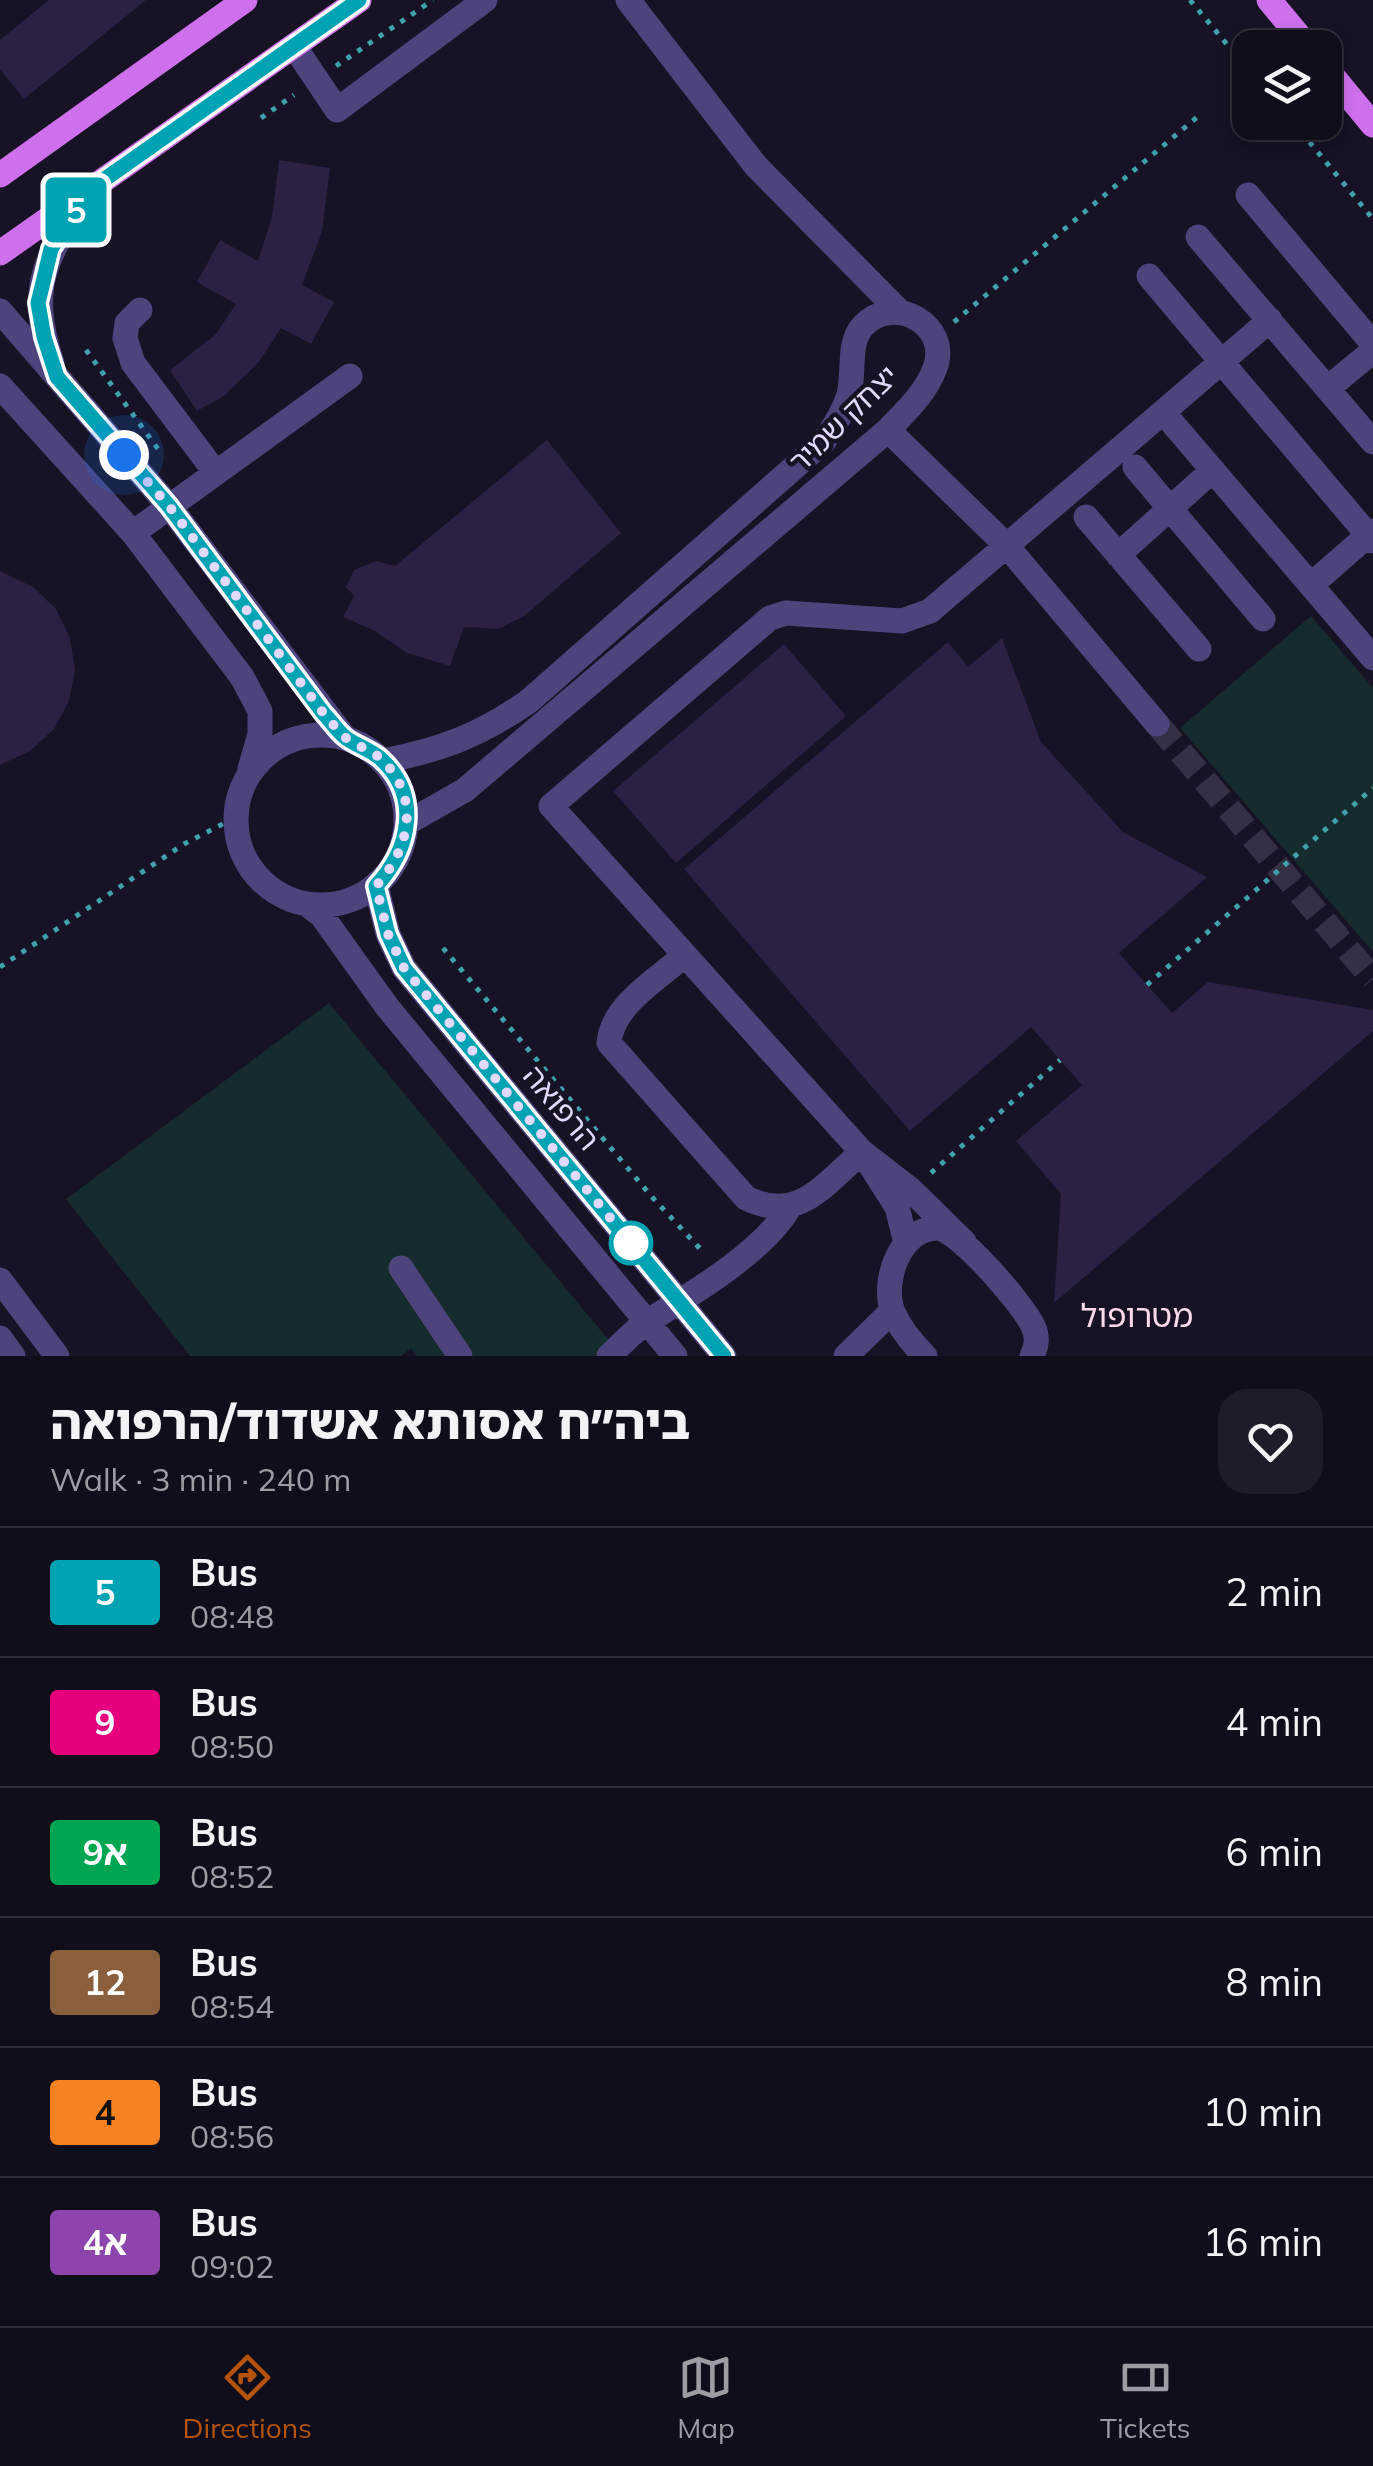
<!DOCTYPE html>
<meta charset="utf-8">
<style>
:root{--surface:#110e1b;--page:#1e1c28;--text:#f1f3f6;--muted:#9c9ca3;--line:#302e3a;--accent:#b45309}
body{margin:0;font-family:Mulish,"Noto Sans Hebrew",sans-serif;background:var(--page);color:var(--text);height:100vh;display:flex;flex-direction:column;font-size:38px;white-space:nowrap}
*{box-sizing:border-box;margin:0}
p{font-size:32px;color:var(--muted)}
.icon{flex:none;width:55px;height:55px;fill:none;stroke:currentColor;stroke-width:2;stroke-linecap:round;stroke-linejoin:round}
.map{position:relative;height:1356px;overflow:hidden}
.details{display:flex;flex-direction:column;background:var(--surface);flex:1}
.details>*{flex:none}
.badge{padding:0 20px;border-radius:8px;font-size:35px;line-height:65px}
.buttons{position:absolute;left:1232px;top:30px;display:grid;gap:20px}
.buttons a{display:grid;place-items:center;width:110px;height:110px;border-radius:20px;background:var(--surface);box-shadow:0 5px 15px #0003,0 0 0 2px var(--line);font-size:50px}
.you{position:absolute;width:50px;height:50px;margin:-25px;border:8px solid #fff;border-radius:50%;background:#1a73e8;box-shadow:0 0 0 15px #1a73e833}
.map>.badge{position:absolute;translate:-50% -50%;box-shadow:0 0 0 5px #fff}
.round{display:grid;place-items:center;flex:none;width:105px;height:105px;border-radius:30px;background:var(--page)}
.overview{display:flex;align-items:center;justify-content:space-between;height:170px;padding:0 50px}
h1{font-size:48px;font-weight:800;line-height:75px}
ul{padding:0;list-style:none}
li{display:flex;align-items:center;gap:30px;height:130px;padding:0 50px;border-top:2px solid var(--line)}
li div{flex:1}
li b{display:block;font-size:38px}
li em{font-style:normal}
li .badge{min-width:110px;font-weight:700;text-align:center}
.tab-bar{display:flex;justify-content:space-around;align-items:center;height:140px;border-top:2px solid var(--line);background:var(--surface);font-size:28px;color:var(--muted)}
.tab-bar a{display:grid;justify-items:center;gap:5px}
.tab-bar .active{color:var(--accent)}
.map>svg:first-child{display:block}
</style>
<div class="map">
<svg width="1373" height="1356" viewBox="0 0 1373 1356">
<rect width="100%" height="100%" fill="#171224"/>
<path fill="#162b2d" d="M1311,616l62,72v264l-193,-224z
M329,1003l293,353h-205l-6,-8 -10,8h-211l-124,-157z"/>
<path fill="#2c2043" d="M49,0h97l-122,99 -24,-30v-29z
M279,160l51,8 -8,64 -20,53 32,17 -23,42 -30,-16 -22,34 -35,34 -27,15 -27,-41 45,-35 21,-31 -39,-22 23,-42 38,21 14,-44z
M547,440l74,93 -98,84 -25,12 -34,-2 -14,39 -43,-13 -32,-22 -32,-14 11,-21 -8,-9 8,-17 22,-9 19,5z
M0,571l33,16 23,22 14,29 5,32 -6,31 -15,28 -24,22 -30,14z
M1002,638l39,104 82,90 84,45 -88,76 53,60 36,-31 165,28v21l-319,272 7,-109 -45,-53 66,-56 -22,-25 -29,-33 -121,104 -226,-262 264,-227 20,25z
M784,644l62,72 -170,147 -63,-72z"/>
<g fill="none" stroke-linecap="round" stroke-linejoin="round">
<path stroke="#353044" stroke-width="25" stroke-dasharray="25 12" stroke-linecap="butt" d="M1157,724l216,255"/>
<path stroke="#3fa1a9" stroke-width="5" stroke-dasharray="5 8" stroke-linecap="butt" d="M1190,0l60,72
M336,66l97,-66
M261,118l33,-23
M1293,122l80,97
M954,322l248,-209
M86,350l72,99
M443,948l209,249 53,57
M0,967l184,-123 52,-27
M1147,985l226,-197
M931,1173l129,-113"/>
<path stroke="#4d437d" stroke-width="25" d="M628,0l128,166 144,146
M294,46l43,64 148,-110
M1248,195l125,149
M1198,237l175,205
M1149,276l224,265
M140,310l-13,13 -2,15 8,25 83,110
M0,311l169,195 176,232
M52,363c-26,-78 -5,-107 36,-171
M0,386l133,147 109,144 18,34v23l-10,35
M1328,388l45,-37
M1163,412l107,-92
M888,430l119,116 150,178
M1135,467l128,152
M1086,517l113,132
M133,533l217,-157
M1118,555l95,-85
M1311,585l62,-54
M236 820a85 85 0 1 1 170 0a85 85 0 1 1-170 0Z
M383,761c58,-11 98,-26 146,-60l294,-259c11,-15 21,-30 26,-48 6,-21 -2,-51 14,-68 31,-33 88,-1 72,42 -9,25 -30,44 -47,62l-423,360 -58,33
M376,886l12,48 16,34 320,388
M308,905l14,11 66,92 287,348
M685,955c-27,24 -73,50 -76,88l137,155c53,26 78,-14 116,-46l35,55 9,36
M964,1242l-53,-52 -49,-38 -311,-346 219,-188 16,-5 116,8 28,-10 233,-199 210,246
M401,1268l59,88
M0,1280l57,76
M0,1338l13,18
M609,1356c13,-12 26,-27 41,-36 42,-26 114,-69 139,-112
M846,1356l46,-45
M925,1356c-12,-12 -25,-28 -32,-44 -12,-30 7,-84 44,-84 21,0 87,78 96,98 5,11 4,19 -1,30"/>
<path stroke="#ce6fec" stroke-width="25" d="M1269,0l40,48
M1325,67l48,58
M0,175l245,-175
M0,253l359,-253"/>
</g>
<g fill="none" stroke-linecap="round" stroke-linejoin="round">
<defs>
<path id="line" d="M359,0l-271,191 -37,58 -13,54 6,34 13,40 112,129 155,208c7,7 14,18 22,24 11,8 23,11 34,20 42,38 30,91 -4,128l12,48 16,34 320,388"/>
</defs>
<use href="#line" stroke="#fff" stroke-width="22"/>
<use href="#line" stroke="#00a3b4" stroke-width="15"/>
<path stroke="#e2dafa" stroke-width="10" stroke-dasharray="0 18" d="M124,455l45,51 155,208c7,7 14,18 22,24 11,8 23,11 34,20 42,38 30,91 -4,128l12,48 16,34 227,275"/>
</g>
<circle fill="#fff" stroke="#00a3b4" stroke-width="5" cx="631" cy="1243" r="20"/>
<g text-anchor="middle" stroke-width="9" stroke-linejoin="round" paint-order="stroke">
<g font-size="30" fill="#e2dafa" stroke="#171224">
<text transform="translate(844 419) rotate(-44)" y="10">יצחק שמיר</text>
<text transform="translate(561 1108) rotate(50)" y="10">הרפואה</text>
</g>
<g font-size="32" fill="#fadbeb" stroke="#171224">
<text x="1137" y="1327">מטרופול</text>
</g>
</g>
</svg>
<div class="buttons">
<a><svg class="icon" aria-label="layers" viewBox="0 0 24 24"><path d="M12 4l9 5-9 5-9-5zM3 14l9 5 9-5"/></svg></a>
</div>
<div class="you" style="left:124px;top:455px"></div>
<b class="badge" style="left:76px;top:210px;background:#00a3b4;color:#fff">5</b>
</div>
<section class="details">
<div class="overview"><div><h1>ביה״ח אסותא אשדוד/הרפואה</h1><p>Walk · 3 min · 240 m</p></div><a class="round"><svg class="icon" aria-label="heart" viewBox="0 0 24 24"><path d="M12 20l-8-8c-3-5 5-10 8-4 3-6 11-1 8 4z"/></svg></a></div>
<ul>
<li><span class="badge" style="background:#00a3b4;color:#fff">5</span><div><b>Bus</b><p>08:48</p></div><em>2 min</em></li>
<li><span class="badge" style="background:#e6007e;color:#fff">9</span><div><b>Bus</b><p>08:50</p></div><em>4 min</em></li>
<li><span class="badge" style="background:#00a651;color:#fff">9א</span><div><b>Bus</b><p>08:52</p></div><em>6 min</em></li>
<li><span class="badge" style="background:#8b5e3c;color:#fff">12</span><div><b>Bus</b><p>08:54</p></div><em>8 min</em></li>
<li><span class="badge" style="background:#f58220;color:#111">4</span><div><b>Bus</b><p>08:56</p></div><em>10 min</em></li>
<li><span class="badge" style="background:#8e44ad;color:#fff">4א</span><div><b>Bus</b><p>09:02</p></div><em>16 min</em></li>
</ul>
</section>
<nav class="tab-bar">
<a class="active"><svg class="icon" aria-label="directions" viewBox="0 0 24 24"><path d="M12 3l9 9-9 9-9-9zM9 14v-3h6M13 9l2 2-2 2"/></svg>Directions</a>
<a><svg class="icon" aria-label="map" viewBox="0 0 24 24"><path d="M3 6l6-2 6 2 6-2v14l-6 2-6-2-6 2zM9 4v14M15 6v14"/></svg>Map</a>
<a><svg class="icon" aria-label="tickets" viewBox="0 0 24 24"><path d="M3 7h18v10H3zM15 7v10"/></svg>Tickets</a>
</nav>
